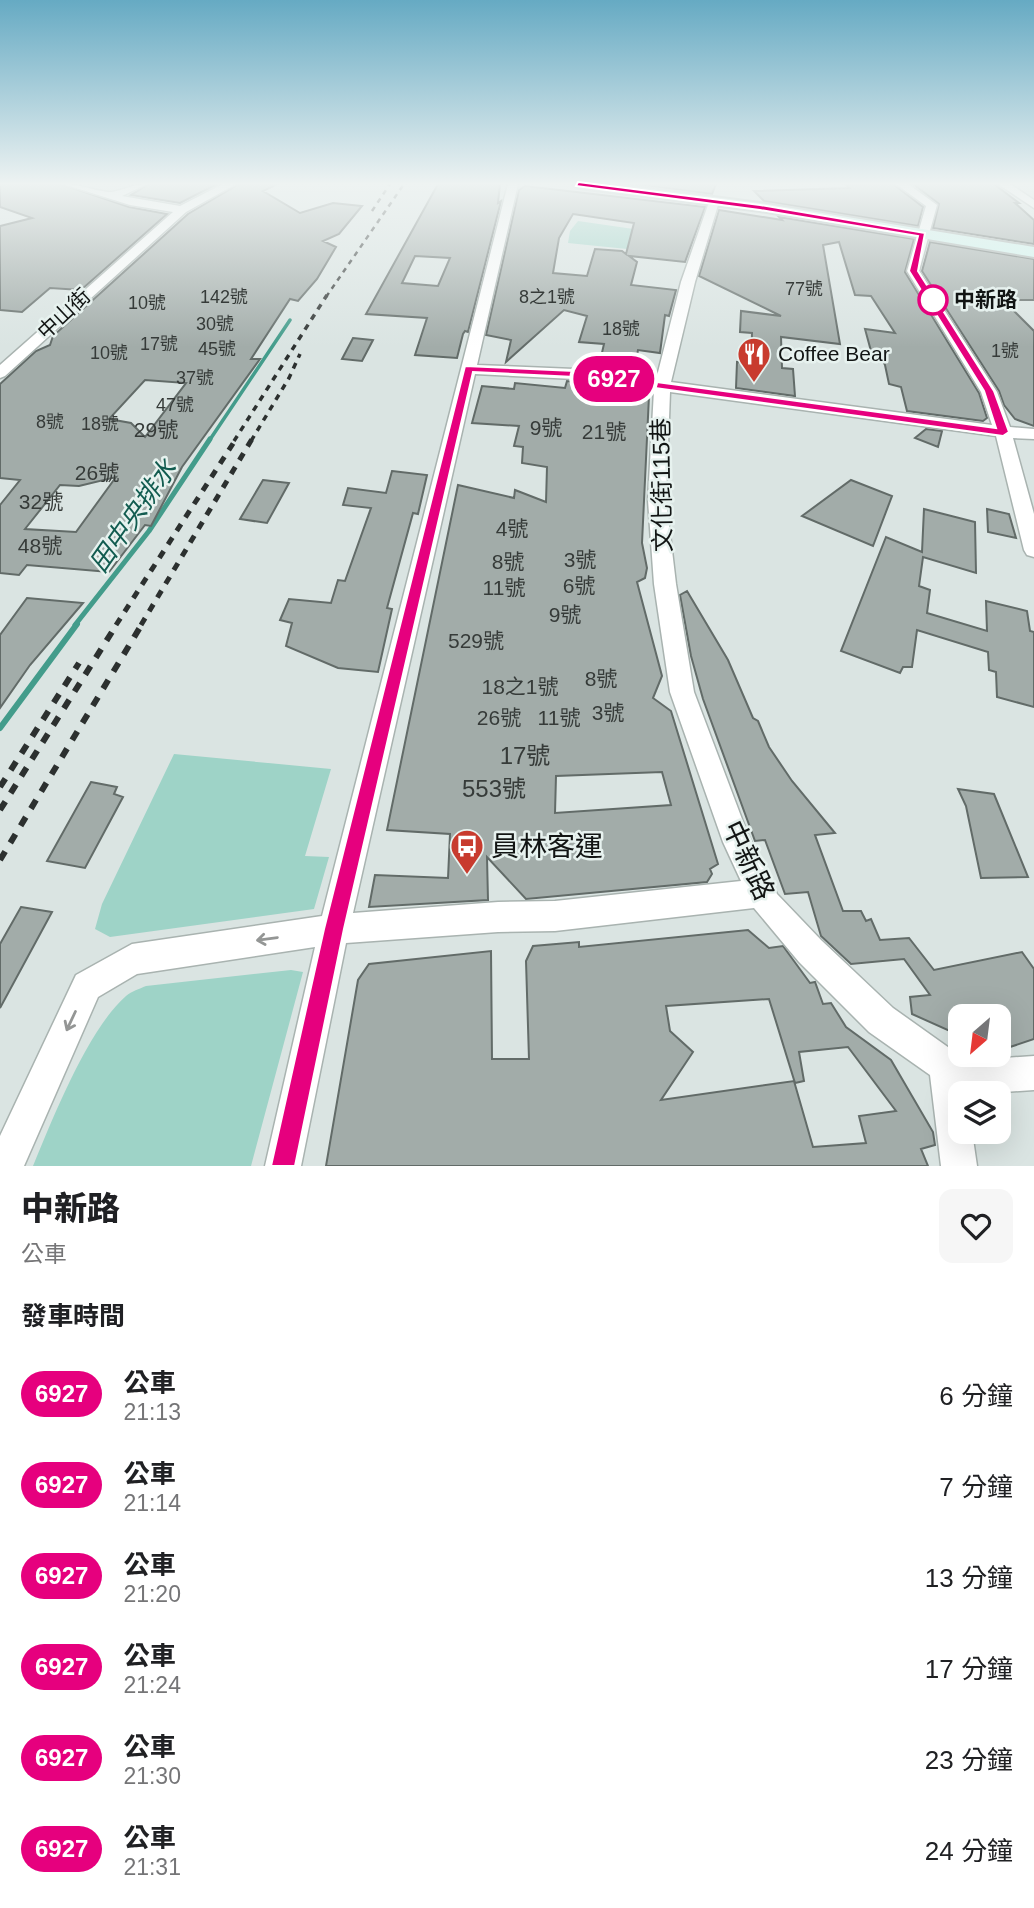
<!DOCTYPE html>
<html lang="zh-TW">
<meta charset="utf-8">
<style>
:root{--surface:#fff;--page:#f6f6f6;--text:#202124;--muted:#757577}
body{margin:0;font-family:Helvetica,"Noto Sans TC",sans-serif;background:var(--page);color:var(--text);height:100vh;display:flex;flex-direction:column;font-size:26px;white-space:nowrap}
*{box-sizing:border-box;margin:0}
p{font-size:23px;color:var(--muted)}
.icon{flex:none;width:38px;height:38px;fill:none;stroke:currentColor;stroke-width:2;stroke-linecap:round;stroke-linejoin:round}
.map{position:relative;height:1166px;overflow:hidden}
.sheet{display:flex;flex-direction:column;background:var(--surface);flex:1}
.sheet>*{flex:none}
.badge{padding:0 14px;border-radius:23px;font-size:24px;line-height:46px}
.needle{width:46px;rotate:208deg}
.controls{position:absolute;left:948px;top:1004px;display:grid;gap:14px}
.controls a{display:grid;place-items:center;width:63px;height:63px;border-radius:14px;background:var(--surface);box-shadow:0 7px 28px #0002;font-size:35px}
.map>.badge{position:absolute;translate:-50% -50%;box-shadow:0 0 0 4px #fff}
h2{padding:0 21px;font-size:26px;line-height:63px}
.round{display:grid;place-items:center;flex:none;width:74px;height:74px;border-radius:14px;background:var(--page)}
.headline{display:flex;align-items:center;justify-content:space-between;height:119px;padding:0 21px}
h1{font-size:33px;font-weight:800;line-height:52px}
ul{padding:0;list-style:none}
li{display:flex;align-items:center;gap:21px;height:91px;padding:0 21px}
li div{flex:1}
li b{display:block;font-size:26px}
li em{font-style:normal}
li .badge{min-width:77px;font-weight:700;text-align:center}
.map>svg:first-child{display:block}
</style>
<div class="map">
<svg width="1034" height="1166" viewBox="0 0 1034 1166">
<rect width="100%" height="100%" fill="#dae4e2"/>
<path fill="#9ed3c7" d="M578,221l104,15 4,19 -118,-12 2,-12z
M174,754l157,15 -26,87 24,1 -15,52 -204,28 -15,-8 7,-25z
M291,970l12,2 -52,194h-218c20,-48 55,-137 93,-170 6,-5 13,-7 20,-10z"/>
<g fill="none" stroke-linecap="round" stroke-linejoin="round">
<path stroke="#439c8b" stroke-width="3.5" d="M209,441l81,-121"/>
<path stroke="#439c8b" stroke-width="5" d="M75,625l74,-94 61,-92"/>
<path stroke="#439c8b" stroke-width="6" d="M0,728l77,-104"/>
</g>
<path fill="#a2aca9" stroke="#626b68" stroke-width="2" fill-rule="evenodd" d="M0,184h61l68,23 38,7 -86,76 -31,-2 -28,24 -22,-2v-84l32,-8 -32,-11z
M149,184h68l-37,19 -49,-8z
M239,184h38l-14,7 37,22 33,-10 29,3 -23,28 -16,7 13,6 -19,32 -19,22 -8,-2 -39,60h9l-78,108 -31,59 -6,-1 -36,47 -82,-7 -8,10 -19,-2v-68l20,-25 -20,-2v-94l36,-33 14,-6 3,-9 135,-122zM145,380l41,3 -41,54 -14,-14 -22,-4zM116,477l-40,55 -51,-3 35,-44 19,1z
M438,184h62l-2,19 3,-2 -33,131 -3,-1 -2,3 -6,24 -42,-3 12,-37 -61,-4zM415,256l35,2 -12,28 -36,-3z
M636,184h80l-4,10z
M866,184h27l30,23 -5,19 -154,-25 -10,-10 95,-3 -3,-3z
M913,184h81l25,19h-4l19,17v24l-101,-16 6,-24z
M525,186l180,21 -20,55 -56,-6 8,6 -6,23 45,5 -7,26 -4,-1 -5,38 -22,-3 -5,24 -35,-4 6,-26 -25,-2 8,-26 -23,-6 -58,52 5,-22 -25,-5 33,-145zM573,214l61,9 -8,31 -4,-3 -27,-2 -8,27 -34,-3 6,-35z
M719,210l63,10 -3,-3 135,22 -9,33 74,121 8,25 -4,3 -76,-10 -6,-24 -12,-3 -4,-19 -6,-13 -8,-1 -6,-22 30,4 -24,-37 -16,-1 -16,-53 -16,3 17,99 -59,-7 1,31 11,1 2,27 -59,-8 1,-26 14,2 1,-31 -12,-1 1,-21 40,5 -82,-40z
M930,242l104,17v41h-31l31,31v95l-19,-7 -11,-14 -5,-14 -77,-120z
M353,338l20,2 -11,21 -20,-2z
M567,381l68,9 14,6 -7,147 5,25 -2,10 -8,4 25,94 -9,22 18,13 47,153 -8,5 2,5 -5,8 -181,17 -39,-42 1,43 -119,7 6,-32 73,3 2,-44 -63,-4 71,-345 56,13 1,-8 31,12 1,-35 -25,-4 1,-16 -9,-1 5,-20 -47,-3 10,-37 32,3 1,-6 50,5zM662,772l9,33 -116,8 1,-37z
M926,429l16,2 -4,16 -23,-9z
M392,471l35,4 -9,39 -5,-1 -26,95 5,1 -14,63 -40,-4 -52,-22 6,-23 -12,-3 9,-21 42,4 7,-23 7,1 26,-73 -28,-3 5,-17 38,5z
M263,480l26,3 -22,40 -27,-4z
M851,480l41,16 -19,50 -71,-30z
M924,509l51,13 1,51 -53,-16 -4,29 11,4 -3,23 60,18 -1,-30 41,10 3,20 4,1v75l-37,-10 -1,-25 -7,-2 -1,-18 -71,-22 -5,37h-9l-3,6 -59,-22 45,-114 36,15z
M987,509l22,5 7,24 -28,-6z
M687,591l41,69 25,58 5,3 11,26 23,34 43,52 -20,2 28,76h18l5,10 5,-2 9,21 29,-2 25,32 88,-18 12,17v70l-24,8 -11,-16v-14h-38v19l-49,-22 -2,-17 20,-2 -26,-36 -53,5 -30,-28 -13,-44 -23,2 -20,-54 -10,1 -52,-142 -12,-43 -11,-61z
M27,598l56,5 -53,62 -30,43v-73z
M91,782l26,5 -3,7 9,3 -38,71 -38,-7z
M958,789l36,5 34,83 -47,1 -15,-72z
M21,907l31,5 -52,96v-64z
M748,930l21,18 14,-2 27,37 5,-1 8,22 8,-1 15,24 45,33 42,72 2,13 -14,4 7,17h-602l32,-186 11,-16 122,-13 1,108h37l-3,-98 7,-15 46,-4v5zM769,999l26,84 9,-2 -5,-29 49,-5 48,64 -37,5 7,27 -53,4 -19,-66 -133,19 32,-48 -23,-21 -4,-25z"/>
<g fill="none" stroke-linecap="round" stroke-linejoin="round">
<defs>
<path id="street" d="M63,184c16,0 29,6 45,8 9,1 25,-8 39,-8l-25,12 58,10 43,-22h13l-50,28 -181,164 -5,2v-13l173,-153 -43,-7z
M508,184h10l-41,181 97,4 82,11 25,-98 27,-77 5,-3 5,3 -23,77 -24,100 321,43 -11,-33 -74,-121 19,-65 -30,-22h12l29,21 -18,66 78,121 13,35 24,2v10l-21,-1 21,76v43l-7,-2 -3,-5 -28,-114 -326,-44 -4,108 10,84 18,108 54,143 29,59 44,46 72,68 59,42 9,1v4l43,3 30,-2v34l-30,2 -38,-6 1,8h-6v38h11l5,34h-36l-11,-91 -61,-43 -70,-70 -45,-54 -199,23 -57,1 -152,11 -45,223h-36l50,-219 -178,27 -39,23 -74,169h-24v-30l76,-161 56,-31 190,-28zM475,374l99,5 80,11 -6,110 6,84 16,108 53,150 18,39 -186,20 -57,1 -145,11z
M998,184h12l24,16v8z"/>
<path id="secondary" d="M572,184h42l146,19 274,44v10l-274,-46 -181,-23z"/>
</defs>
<use href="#street" stroke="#a9b3b0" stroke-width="3"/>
<use href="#secondary" stroke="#a9b3b0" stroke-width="4"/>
<use href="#street" fill="#fff" fill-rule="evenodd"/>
<use href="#secondary" fill="#d2f8f1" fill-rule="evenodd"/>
<path stroke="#2c302f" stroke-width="2.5" stroke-dasharray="5 5" stroke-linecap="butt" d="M372,211l18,-27
M326,297l78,-113"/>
<path stroke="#2c302f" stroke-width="3.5" stroke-dasharray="6 6" stroke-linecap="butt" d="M234,441l93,-146
M251,441l38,-63 11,-24"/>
<path stroke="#2c302f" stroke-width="5" stroke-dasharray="8 8" stroke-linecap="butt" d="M116,625l120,-186
M141,625l111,-186"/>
<path stroke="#2c302f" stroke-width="6" stroke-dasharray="10 10" stroke-linecap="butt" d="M0,787l79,-124
M0,810l117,-186
M0,860l142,-236"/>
</g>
<defs><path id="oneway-shaft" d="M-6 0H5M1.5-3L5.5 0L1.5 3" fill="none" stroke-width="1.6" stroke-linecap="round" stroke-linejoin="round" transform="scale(1.75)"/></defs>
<g stroke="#949695">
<use href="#oneway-shaft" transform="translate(267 939) rotate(172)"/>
<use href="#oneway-shaft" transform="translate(71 1021) rotate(115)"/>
</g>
<linearGradient id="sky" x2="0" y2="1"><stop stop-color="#66aac3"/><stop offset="0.53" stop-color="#eef3f2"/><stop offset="1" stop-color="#eef3f2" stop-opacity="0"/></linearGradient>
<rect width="1034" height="347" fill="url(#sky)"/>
<path fill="#e6007e" stroke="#fff" stroke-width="2" d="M578,182l182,23 165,28 -7,38 76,120 15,41 -6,4 -428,-59 -102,-5 -129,557 -49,237h-24l53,-237 141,-563 110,5 421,57 -12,-37 -75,-120 9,-35 -158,-26 -184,-24z"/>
<defs>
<symbol id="restaurant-pin" viewBox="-11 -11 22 30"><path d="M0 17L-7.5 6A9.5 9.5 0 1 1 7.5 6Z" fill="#c83b2e" stroke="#e7f2ef"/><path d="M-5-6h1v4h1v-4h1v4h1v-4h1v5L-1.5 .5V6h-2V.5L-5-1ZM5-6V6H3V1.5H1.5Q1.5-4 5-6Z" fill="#fff"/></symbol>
<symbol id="bus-pin" viewBox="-11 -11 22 30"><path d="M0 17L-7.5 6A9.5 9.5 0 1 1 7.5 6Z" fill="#c83b2e" stroke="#e7f2ef"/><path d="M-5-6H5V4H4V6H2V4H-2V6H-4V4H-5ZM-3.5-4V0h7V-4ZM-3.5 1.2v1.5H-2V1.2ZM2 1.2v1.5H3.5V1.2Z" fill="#fff"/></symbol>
</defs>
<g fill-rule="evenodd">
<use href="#restaurant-pin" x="735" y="335" width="38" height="52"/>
<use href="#bus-pin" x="448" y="827" width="38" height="52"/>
</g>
<circle fill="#fff" stroke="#e6007e" stroke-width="3.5" cx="933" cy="300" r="14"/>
<g text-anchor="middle" stroke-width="5" stroke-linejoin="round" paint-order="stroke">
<g font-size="18" fill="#363b39">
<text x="804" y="295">77號</text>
<text x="224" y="303">142號</text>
<text x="547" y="303">8之1號</text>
<text x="147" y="309">10號</text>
<text x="215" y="330">30號</text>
<text x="621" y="335">18號</text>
<text x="159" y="350">17號</text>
<text x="217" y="355">45號</text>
<text x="1005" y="357">1號</text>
<text x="109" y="359">10號</text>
<text x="195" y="384">37號</text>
<text x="175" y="411">47號</text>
<text x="50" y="428">8號</text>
<text x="100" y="430">18號</text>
</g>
<g font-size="21" font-weight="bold" fill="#121514" stroke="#e7f2ef" text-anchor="start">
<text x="954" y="307">中新路</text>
</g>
<g font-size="21" fill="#121514" stroke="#e7f2ef">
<text transform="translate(64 314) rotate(-43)" y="7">中山街</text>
</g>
<g font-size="21" fill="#121514" stroke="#e7f2ef" text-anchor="start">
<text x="778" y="361">Coffee Bear</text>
</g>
<g font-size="21" fill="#363b39">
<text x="546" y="435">9號</text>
<text x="156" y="437">29號</text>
<text x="604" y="439">21號</text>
<text x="97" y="480">26號</text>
<text x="41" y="509">32號</text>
<text x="512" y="536">4號</text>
<text x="40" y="553">48號</text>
<text x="580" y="567">3號</text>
<text x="508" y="569">8號</text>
<text x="579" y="593">6號</text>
<text x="504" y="595">11號</text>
<text x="565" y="622">9號</text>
<text x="476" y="648">529號</text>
<text x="601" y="686">8號</text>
<text x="520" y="694">18之1號</text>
<text x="608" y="720">3號</text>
<text x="499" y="725">26號</text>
<text x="559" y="725">11號</text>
</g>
<g font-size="24" fill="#121514" stroke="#e7f2ef">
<text transform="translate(662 485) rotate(-91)" y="8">文化街115巷</text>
</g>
<g font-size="24" fill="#363b39">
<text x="525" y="764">17號</text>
<text x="494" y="797">553號</text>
</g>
<g font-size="26" font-style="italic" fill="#125c50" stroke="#e7f2ef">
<text transform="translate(133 516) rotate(-55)" y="9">田中央排水</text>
</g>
<g font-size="28" fill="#121514" stroke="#e7f2ef" text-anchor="start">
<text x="491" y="856">員林客運</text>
</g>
<g font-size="28" fill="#121514" stroke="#e7f2ef">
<text transform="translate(749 860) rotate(65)" y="10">中新路</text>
</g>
</g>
</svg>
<div class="controls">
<a><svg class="needle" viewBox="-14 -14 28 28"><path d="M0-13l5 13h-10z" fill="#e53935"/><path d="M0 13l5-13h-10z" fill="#757577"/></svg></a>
<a><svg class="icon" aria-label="layers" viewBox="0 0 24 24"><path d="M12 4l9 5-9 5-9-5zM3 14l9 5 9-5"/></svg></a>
</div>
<b class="badge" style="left:614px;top:379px;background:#e6007e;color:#fff">6927</b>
</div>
<section class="sheet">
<div class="headline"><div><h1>中新路</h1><p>公車</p></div><a class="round"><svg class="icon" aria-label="heart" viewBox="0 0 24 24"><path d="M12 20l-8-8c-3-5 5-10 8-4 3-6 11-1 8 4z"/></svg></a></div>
<h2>發車時間</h2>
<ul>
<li><span class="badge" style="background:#e6007e;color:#fff">6927</span><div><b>公車</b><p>21:13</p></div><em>6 分鐘</em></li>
<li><span class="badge" style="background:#e6007e;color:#fff">6927</span><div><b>公車</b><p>21:14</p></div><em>7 分鐘</em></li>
<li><span class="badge" style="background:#e6007e;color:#fff">6927</span><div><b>公車</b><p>21:20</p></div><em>13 分鐘</em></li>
<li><span class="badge" style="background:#e6007e;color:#fff">6927</span><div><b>公車</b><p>21:24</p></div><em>17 分鐘</em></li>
<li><span class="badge" style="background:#e6007e;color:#fff">6927</span><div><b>公車</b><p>21:30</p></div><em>23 分鐘</em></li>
<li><span class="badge" style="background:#e6007e;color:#fff">6927</span><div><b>公車</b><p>21:31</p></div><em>24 分鐘</em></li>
</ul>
</section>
